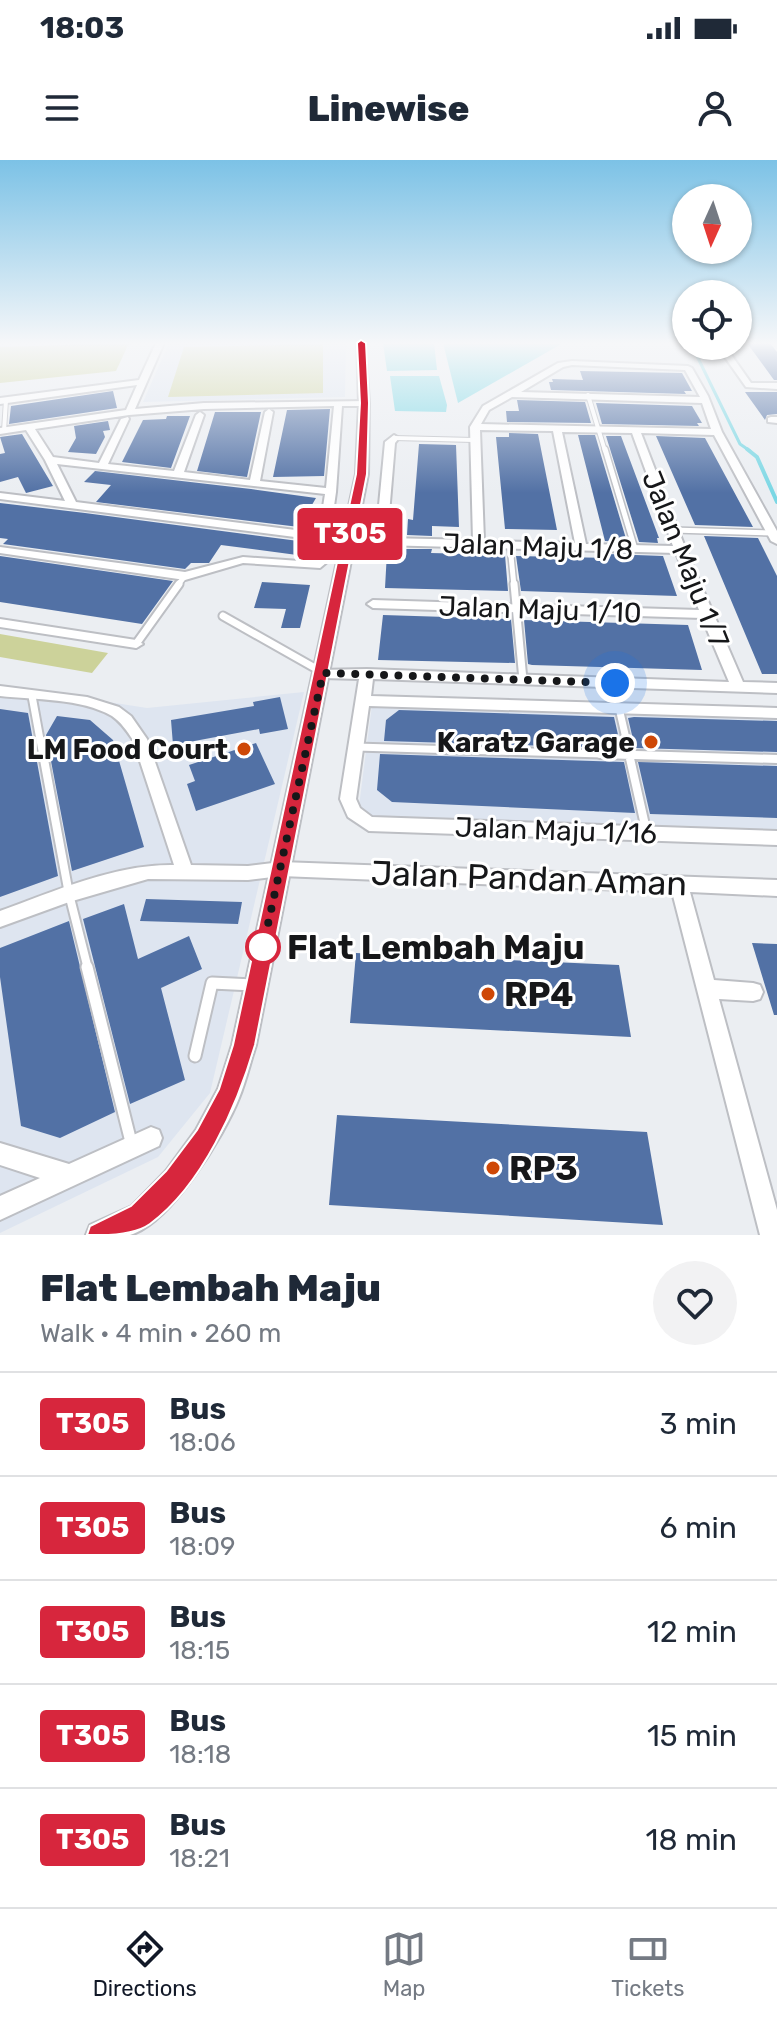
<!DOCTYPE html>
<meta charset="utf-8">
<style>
:root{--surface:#fff;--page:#f2f2f3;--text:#1f2937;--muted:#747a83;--line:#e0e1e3;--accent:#111827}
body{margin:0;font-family:Rubik,sans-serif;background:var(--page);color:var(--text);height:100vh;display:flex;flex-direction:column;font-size:30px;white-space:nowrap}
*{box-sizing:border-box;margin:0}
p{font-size:26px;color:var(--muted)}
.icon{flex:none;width:44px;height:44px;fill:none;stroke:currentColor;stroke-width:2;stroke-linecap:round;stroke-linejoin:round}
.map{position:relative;height:1075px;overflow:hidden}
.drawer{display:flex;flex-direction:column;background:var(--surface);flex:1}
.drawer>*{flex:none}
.badge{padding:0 16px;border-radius:6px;font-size:28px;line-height:52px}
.needle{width:52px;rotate:183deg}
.controls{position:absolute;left:672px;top:24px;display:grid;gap:16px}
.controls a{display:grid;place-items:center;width:80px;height:80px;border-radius:50%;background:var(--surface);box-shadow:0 2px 6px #0004;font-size:40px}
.you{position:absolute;width:40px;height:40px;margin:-20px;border:6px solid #fff;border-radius:50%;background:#1a73e8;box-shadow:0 0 0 12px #1a73e833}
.map>.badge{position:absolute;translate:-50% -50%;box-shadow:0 0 0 4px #fff}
.round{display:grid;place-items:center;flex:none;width:84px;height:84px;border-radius:42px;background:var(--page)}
.head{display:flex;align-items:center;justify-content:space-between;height:136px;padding:0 40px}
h1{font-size:38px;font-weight:800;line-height:60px}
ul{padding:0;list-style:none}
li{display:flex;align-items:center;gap:24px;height:104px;padding:0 40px;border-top:2px solid var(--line)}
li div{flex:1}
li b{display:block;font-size:30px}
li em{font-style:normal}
li .badge{min-width:88px;font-weight:700;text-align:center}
.status{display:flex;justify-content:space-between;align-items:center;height:56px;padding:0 40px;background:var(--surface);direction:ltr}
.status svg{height:22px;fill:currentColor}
header{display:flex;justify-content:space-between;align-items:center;height:104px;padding:0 40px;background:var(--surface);font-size:36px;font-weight:800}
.menu{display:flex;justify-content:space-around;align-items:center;height:112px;border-top:2px solid var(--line);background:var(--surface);font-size:22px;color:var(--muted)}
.menu a{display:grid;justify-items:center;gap:4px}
.menu .active{color:var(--accent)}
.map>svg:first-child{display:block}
</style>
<div class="status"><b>18:03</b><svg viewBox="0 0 49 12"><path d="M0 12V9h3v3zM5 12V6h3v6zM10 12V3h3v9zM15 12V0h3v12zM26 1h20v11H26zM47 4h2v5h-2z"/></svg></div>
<header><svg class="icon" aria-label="menu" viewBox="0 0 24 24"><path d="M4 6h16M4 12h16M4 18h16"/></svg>Linewise<svg class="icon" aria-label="person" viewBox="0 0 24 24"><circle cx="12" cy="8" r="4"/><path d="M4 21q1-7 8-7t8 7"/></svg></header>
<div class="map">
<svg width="777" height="1075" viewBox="0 0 777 1075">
<rect width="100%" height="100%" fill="#ebeef2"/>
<path fill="#dee5f0" d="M169,183h177l-1,54 -202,5z
M0,525l147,23 157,-16 -94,401 -52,64 -158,76z
M372,545l405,13v114l-407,-15 -11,-11z"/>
<path fill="#ccd29a" d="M129,183l-13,28 -116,12v-36z
M323,184v49l-155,4 16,-50z
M0,474l108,19 -16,20 -92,-16z"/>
<path fill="#7ad7e4" d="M434,183l3,27 -50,1 -4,-28z
M443,183h120l-105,60z
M390,216h49l8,29 -1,7 -51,-1z"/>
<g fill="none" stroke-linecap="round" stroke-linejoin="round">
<path stroke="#7ad7e4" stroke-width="3" d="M680,183l15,9 45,92 10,7"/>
<path stroke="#7ad7e4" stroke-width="4" d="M747,289l10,8 20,45"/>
</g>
<path fill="#5271a5" d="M747,183h23l7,9v28h-3z
M580,211l102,2 10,18h-8l2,3 -135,-4 -2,-8h4l-1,-3 31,1z
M113,231l4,17 -108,16 2,-18z
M745,232h32v22l-10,1 -2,5z
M517,240l68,2 6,21 -84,-1 -1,-11h13z
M596,243l96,3 10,17h-5l2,3 -97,-2z
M330,249l-6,67 -51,1 14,-67z
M215,252h46l-14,65 -50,-6z
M167,256h23l-19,52 -49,-6 21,-42 23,-1z
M108,261l2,9 -7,1 2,6 -9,17 -28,-2 8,-14 -2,-12z
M509,273l29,1 19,96 -52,-1 -9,-92h13z
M22,274l22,37 9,15 -27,7 -8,-16 -18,5v-28l5,-1 -5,-16z
M578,275h17l32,107 -22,-1z
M606,276h15l38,102h-2l1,5 -19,-1z
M656,276l49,2 48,89 -58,-2z
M419,284l37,1 3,82 -27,-1v10l-25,-1 1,-16 5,1z
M95,311l156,18 65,9 -17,29 -203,-25 15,-17 -27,-3z
M0,343l85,10 229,30 -2,14 -91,-12 -12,18h-18l-6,6 -182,-25 5,-5 -8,-1z
M704,376l54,2 19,38v98h-15z
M406,389h26l-1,4 74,2 3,36 -123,-3 2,-36h19z
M608,394l55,2 14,40 -156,-5 -5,-35 93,2z
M0,396l173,25 -31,43 -142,-22z
M262,422l48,3 -10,43h-19l5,-19 -32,-1z
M383,455l128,4 4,44 -137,-3z
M524,460l164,5 14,45 -170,-5 -4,-1z
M280,537l8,32 -28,5 -1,-5 -86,16 -2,-25 83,-14 -1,-4z
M0,549l28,4 30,163 -58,21z
M399,550l215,7 7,31 -237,-7 2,-21z
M57,556l33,4 23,20 31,107 -72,24 -26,-136z
M634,557l143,4v31l-142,-4 -7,-30z
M256,583l19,41 -79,27 -9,-27 8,-3 -6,-16z
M380,594l244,8 11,51 -243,-11 -15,-12z
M638,602l139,4v52l-127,-4z
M146,739l96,3 -4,22 -98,-3z
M124,744l14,55 51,-23 13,33 -41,19 24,92 -55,24 -47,-185z
M69,761l46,191 -55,26 -39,-12 -21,-149v-29z
M752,783l25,1v71h-3z
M356,793l263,12 12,72 -281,-14z
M337,955l310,17 16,93 -334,-20z"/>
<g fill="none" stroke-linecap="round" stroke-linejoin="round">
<defs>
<path id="service-far4" d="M588,235l17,56
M4,271l2,-31
M394,278l80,2"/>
<path id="service-far3" d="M605,289l30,100
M673,370l99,3
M510,386l4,40
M177,426l8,-10"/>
<path id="service-far2" d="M514,424l9,96
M223,456l99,56
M136,484l43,-60
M32,536l11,60
M619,548l11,48
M356,587l315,9"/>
<path id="service-far1" d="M43,594l26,140 19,75
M600,594l177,5
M629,594l18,80"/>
<path id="service" d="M87,807l45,179
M195,896l17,-73 41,2"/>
<path id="minor" d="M156,183h8l-29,66 69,-6 163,-2 1,2 -4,3h-22l-6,86 -10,71 -6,5 -77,-5 -58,17 -185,-27v-6l185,25 58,-15 71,5 4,-22 -318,-41v-6l65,8 -20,-41 -19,-30 -26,4v-6l126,-18 11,-25 -137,19v-6l139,-18zM334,246l-8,82 -66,-7 13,-69 -4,-3 -4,3 -15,68 -66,-8 20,-57 -4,-3 -4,3 -22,56 -66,-7 21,-45 -1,-2 -7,2 -22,44 -46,-6 -18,-28 94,-14 75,-6zM57,304l268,30 -6,39 -243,-31z
M717,186h8l26,37h26v6l-31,-2z
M572,201l116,5 4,2 16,28 14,36 55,99v13l-6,-3 -57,-106 -73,-2 45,117 57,132 34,1v10l-404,-14 -2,17 406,12v10l-408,-12 -13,93 4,9 12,9 405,14v14l-408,-14 -21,-14 -8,-18 19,-120 -36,-1 -7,-5 2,-3 49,-1 362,13 -27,-64 -329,-10 -6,-4 6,-4 326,10 -23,-57 -295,-8 -33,-2 -6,-3 6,-3h28l9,-95 9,-7 5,3 -4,5 -8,95 86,2 -3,-113 13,-21 75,-43zM572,205l113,5 15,27 -179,-5 42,-25zM512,237l190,6 9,26 -230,-5 8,-14zM480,270l73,1 22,112 -91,-2zM562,272l70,1 41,113 -87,-2z
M771,257h6v6l-9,-1v-4z
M0,459l136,21 7,4 -7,4 -136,-21z
M0,526l87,11 32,10 12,9 16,23 44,126 57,1 33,-4 496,18v16l-87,-4 24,88 39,3 7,2 3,7 -3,7 -7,2 -34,-2 58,211v25h-17l-88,-343 -391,-16 -33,4 -100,-1 -79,23 -69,25v-16c55,-20 115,-47 174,-46l-41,-125c-6,-9 -12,-18 -21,-24 -31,-18 -77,-16 -112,-20z
M151,967l8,3 3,8 -3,8 -159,74v-24l40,-18 -40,-13v-22l69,21z"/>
<path id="tertiary" d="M357,183h8l4,60 -1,71 -112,571c-6,18 -10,36 -17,53 -15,38 -69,126 -109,137 -13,0 -30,0 -44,0l4,-10 42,-19 34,-35 30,-41 22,-41 14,-44 124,-571 3,-71z"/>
</defs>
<use href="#service-far4" stroke="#bdbfc4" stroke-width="6"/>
<use href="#service-far3" stroke="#bdbfc4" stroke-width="8"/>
<use href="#service-far2" stroke="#bdbfc4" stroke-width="11"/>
<use href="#service-far1" stroke="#bdbfc4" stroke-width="12"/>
<use href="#service" stroke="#bdbfc4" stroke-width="15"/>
<use href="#minor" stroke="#bdbfc4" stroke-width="4"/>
<use href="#tertiary" stroke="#bdbfc4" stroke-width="4"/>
<use href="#service-far4" stroke="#fff" stroke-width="4"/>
<use href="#service-far3" stroke="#fff" stroke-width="5"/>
<use href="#service-far2" stroke="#fff" stroke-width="7"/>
<use href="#service-far1" stroke="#fff" stroke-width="8"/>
<use href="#service" stroke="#fff" stroke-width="11"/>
<use href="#minor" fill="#fff" fill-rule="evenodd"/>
<use href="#tertiary" fill="#fff" fill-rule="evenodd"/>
</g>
<linearGradient id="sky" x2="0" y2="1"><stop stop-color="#7cc2e6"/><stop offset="0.55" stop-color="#f6f7f9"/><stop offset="1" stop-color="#f6f7f9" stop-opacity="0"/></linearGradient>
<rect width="777" height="333" fill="url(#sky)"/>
<path fill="#d7263d" stroke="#fff" stroke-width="2" d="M361,180l5,3 3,60 -2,71 -112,571c-18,61 -52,140 -105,179 -14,10 -34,11 -50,11h-13l3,-9 41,-20 35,-35 31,-41 22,-41 14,-44 123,-571 4,-71 -3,-60z"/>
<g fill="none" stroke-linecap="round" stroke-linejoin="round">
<path stroke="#161719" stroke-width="8" stroke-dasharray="0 14.4" d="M263,787l-2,9 62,-283 292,10"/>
</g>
<g fill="#ce4807" stroke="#fff" stroke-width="3">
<circle cx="651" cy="582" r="8"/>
<circle cx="244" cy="589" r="8"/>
<circle cx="488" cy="834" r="8"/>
<circle cx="493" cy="1008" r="8"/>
</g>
<circle fill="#fff" stroke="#d7263d" stroke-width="4" cx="263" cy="787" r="16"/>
<g text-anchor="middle" stroke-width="6" stroke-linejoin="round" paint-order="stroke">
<g font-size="28" fill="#161719" stroke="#fff">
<text transform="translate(538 386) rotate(2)" y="10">Jalan Maju 1/8</text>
<text transform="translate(686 399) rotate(68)" y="10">Jalan Maju 1/7</text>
<text transform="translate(540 449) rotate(2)" y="10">Jalan Maju 1/10</text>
<text transform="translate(556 670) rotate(2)" y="10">Jalan Maju 1/16</text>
</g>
<g font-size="28" font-weight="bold" fill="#161719" stroke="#fff" text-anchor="end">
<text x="635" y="592">Karatz Garage</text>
<text x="228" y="599">LM Food Court</text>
</g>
<g font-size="34" fill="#161719" stroke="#fff">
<text transform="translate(529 718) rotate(2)" y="12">Jalan Pandan Aman</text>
</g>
<g font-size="34" font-weight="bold" fill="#161719" stroke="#fff" text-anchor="start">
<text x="287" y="799">Flat Lembah Maju</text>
</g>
<g font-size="34" font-weight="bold" fill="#161719" stroke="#fff" text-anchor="start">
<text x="504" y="846">RP4</text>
<text x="509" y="1020">RP3</text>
</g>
</g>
</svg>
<div class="controls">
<a><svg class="needle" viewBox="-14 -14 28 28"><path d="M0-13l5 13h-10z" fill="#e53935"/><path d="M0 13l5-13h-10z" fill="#747a83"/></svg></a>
<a><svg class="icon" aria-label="locate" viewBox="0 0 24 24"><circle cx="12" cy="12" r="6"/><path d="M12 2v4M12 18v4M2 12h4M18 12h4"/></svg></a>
</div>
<div class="you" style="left:615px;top:523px"></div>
<b class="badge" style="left:350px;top:374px;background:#d7263d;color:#fff">T305</b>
</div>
<section class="drawer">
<div class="head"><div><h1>Flat Lembah Maju</h1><p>Walk · 4 min · 260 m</p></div><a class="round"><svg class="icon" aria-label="heart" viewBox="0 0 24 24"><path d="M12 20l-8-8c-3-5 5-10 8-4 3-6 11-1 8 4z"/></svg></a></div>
<ul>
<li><span class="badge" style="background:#d7263d;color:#fff">T305</span><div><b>Bus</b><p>18:06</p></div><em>3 min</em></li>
<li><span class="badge" style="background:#d7263d;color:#fff">T305</span><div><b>Bus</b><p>18:09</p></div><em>6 min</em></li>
<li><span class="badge" style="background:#d7263d;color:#fff">T305</span><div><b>Bus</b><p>18:15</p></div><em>12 min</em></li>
<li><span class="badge" style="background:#d7263d;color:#fff">T305</span><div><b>Bus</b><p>18:18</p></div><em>15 min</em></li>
<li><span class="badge" style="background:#d7263d;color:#fff">T305</span><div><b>Bus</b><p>18:21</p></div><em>18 min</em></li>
</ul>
</section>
<nav class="menu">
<a class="active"><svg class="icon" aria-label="directions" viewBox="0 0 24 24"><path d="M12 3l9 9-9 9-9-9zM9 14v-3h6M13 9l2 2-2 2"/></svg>Directions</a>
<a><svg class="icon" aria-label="map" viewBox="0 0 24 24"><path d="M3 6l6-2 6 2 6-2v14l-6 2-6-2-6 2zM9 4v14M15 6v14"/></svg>Map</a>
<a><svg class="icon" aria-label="tickets" viewBox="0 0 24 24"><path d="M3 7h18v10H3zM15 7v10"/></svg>Tickets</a>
</nav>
